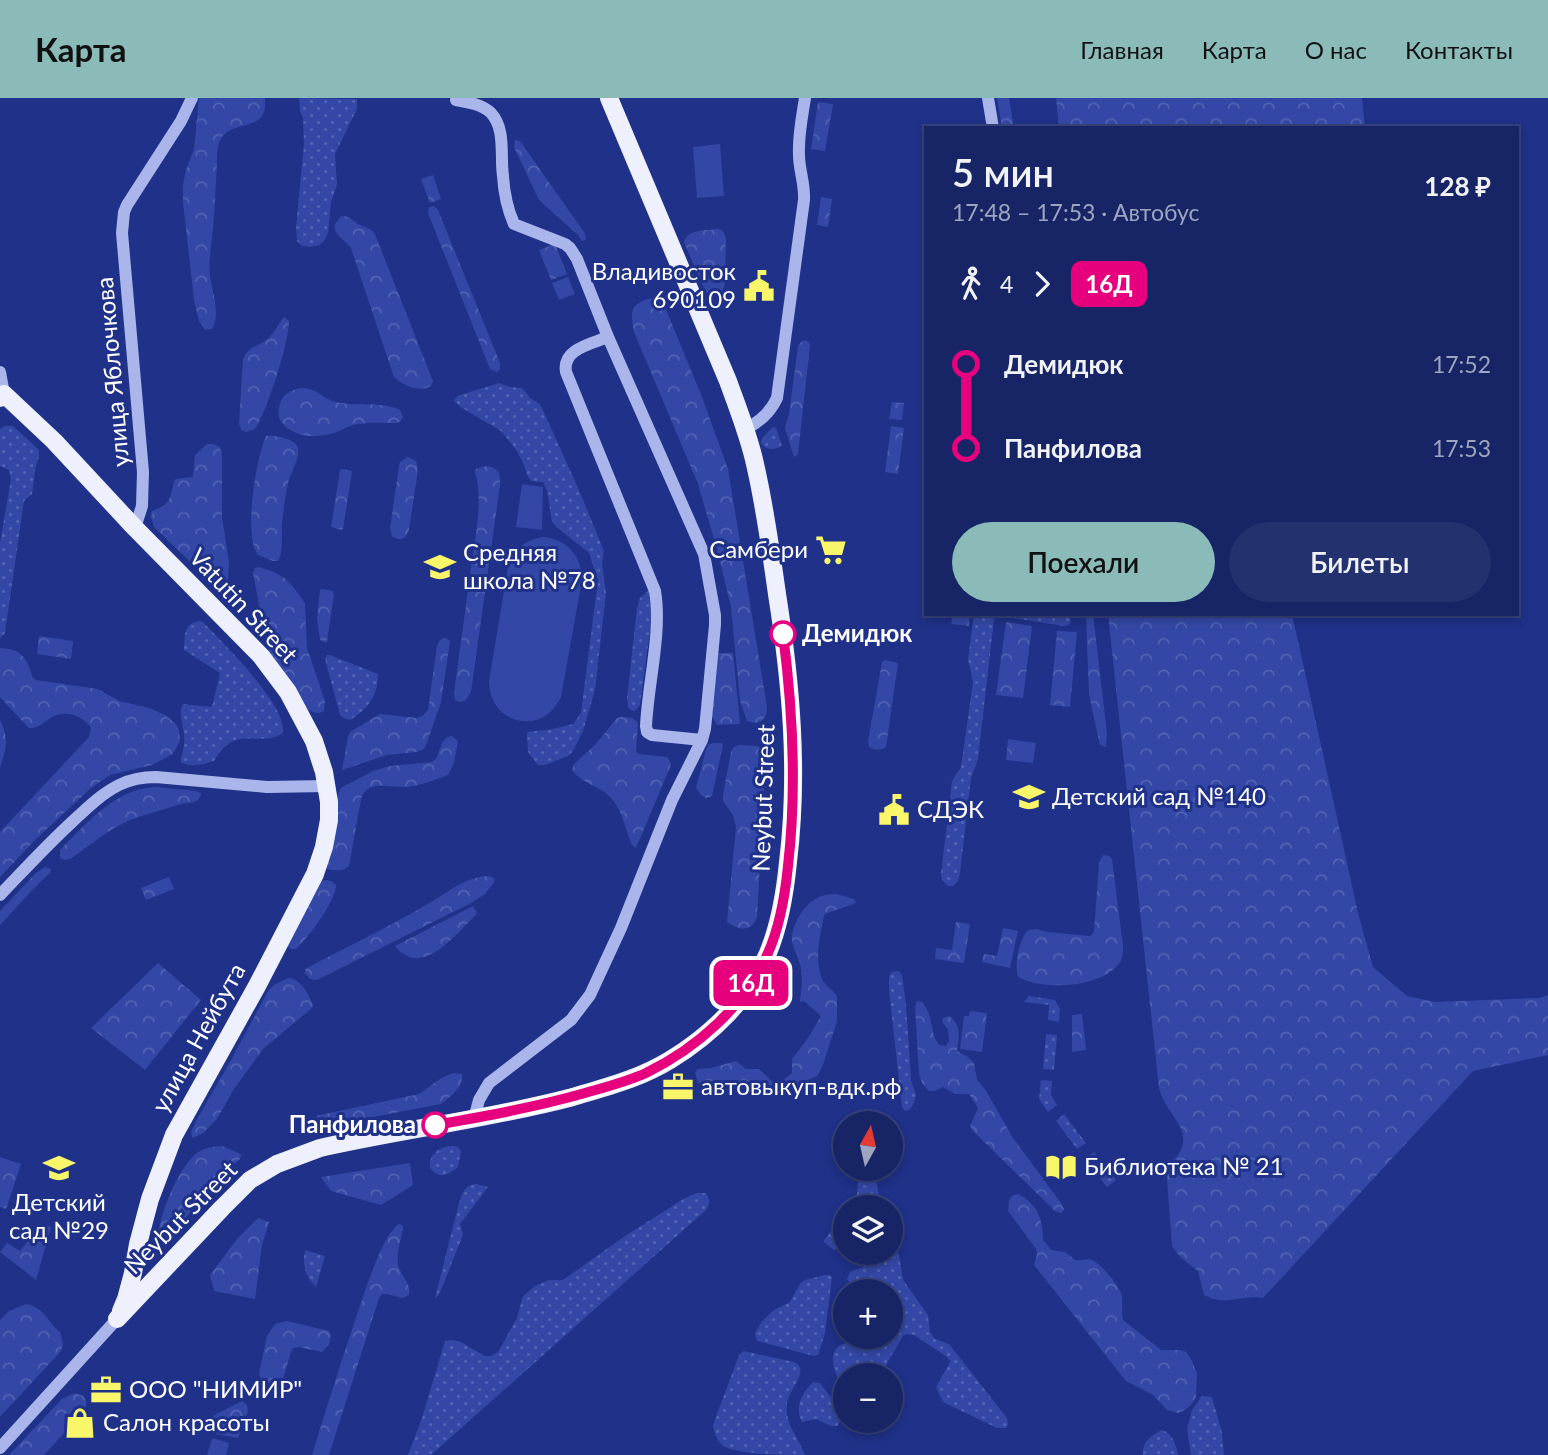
<!DOCTYPE html>
<html lang="ru">
<meta charset="utf-8">
<style>
:root{--surface:#172566;--page:#24316f;--text:#f1f3f6;--muted:#9ea5bf;--line:#36427a;--accent:#8bbbb9}
body{margin:0;font-family:Lato,sans-serif;background:var(--page);color:var(--text);height:100vh;display:flex;flex-direction:column;font-size:26px;white-space:nowrap}
*{box-sizing:border-box;margin:0}
p{font-size:23px;color:var(--muted)}
.icon{flex:none;width:38px;height:38px;fill:none;stroke:currentColor;stroke-width:2;stroke-linecap:round;stroke-linejoin:round}
.map{position:relative;flex:1;overflow:hidden}
.details{position:absolute;left:924px;top:28px;width:595px;height:490px;display:flex;flex-direction:column;background:var(--surface);border-radius:0px;box-shadow:0 4px 10px #0003,0 0 0 2px var(--line)}
.details>*{flex:none}
.badge{padding:0 14px;border-radius:10px;font-size:24px;line-height:46px}
.needle{width:46px;rotate:8deg}
.fabs{position:absolute;left:833px;top:1013px;display:grid;gap:14px}
.fabs a{display:grid;place-items:center;width:70px;height:70px;border-radius:50%;background:var(--surface);box-shadow:0 4px 10px #0003,0 0 0 2px var(--line);font-size:35px}
.map>.badge{position:absolute;translate:-50% -50%;box-shadow:0 0 0 4px #fff}
.legs{display:flex;align-items:center;gap:10px;height:77px;padding:0 28px;font-size:23px}
.legs p{margin-inline-start:auto}
.summary{display:flex;align-items:center;justify-content:space-between;height:119px;padding:0 28px}
h1{font-size:38px;font-weight:600;line-height:52px}
.action{display:flex;gap:14px;margin-top:auto;padding:14px 28px}
.action a{flex:1;height:80px;border-radius:42px;background:var(--accent);color:#111;font-size:28px;font-weight:600;line-height:80px;text-align:center}
.action a+a{background:var(--page);color:var(--text)}
ul{padding:0 28px;list-style:none}
li{display:flex;align-items:center;gap:24px;height:84px;font-size:26px}
li i{display:grid;place-items:center;width:10px;height:100%;margin:0 9px;background:currentColor}
li i::after{content:'';width:18px;height:18px;margin:-9px;border:5px solid;border-radius:50%;background:var(--surface)}
li p{margin-inline-start:auto}
li:first-child i{background:linear-gradient(#0000 50%,currentColor 0)}
li:last-child i{background:linear-gradient(currentColor 50%,#0000 0)}
header{display:flex;align-items:center;gap:42px;box-sizing:border-box;height:98px;padding:0 35px;background:var(--accent);color:#111}
header strong{font-size:33px}
nav{display:flex;gap:38px;margin-inline-start:auto;font-size:24px}
.map>svg:first-child{display:block}
</style>
<header>
<strong>Карта</strong>
<nav><a>Главная</a><a>Карта</a><a>О нас</a><a>Контакты</a></nav>
</header>
<div class="map">
<svg width="1548" height="1357" viewBox="0 0 1548 1357">
<defs>
<pattern id="grass-dots" width="8" height="8" patternUnits="userSpaceOnUse" patternTransform="scale(1.75)"><rect width="8" height="8" fill="#3348a6"/><path d="M2 2h.1M6 6h.1" fill="none" stroke="#5263b3" stroke-width="1.8" stroke-linecap="round"/></pattern>
<pattern id="forest-crowns" width="20" height="18" patternUnits="userSpaceOnUse" patternTransform="scale(1.75)"><rect width="20" height="18" fill="#3348a6"/><path d="M2 6a3 3 0 1 1 6 0M12 15a3 3 0 1 1 6 0" fill="none" stroke="#5263b3"/></pattern>
</defs>
<rect width="100%" height="100%" fill="#1f3188"/>
<path fill="url(#grass-dots)" d="M299,0l58,1v10l-22,45 2,31 -6,17 -3,31 -4,8 -5,4 -9,2 -8,-1 -5,-5 -1,-14 8,-83 -1,-26 -3,-7z
M499,285l11,4 12,1 8,10 10,6 36,79 28,68 -2,13 4,29 -11,97 -12,41 -10,20 -5,5 -23,9h-7l-10,-13 -1,-18 1,-2 25,-3 20,-5 8,-11 17,-133 -9,-27 -30,-24 -7,-7 -5,-32 -4,-8 -12,-1 -4,-6 -3,-10 -7,-14 -16,-20 -39,-23 -8,-7 3,-5z
M5,328h8l26,24v6l-3,9 -4,29 -8,7 -19,132 -5,5v-95l11,-64 -2,-9 -9,-4v-37z
M773,329l3,1 6,18c-7,4 -16,5 -21,-3l1,-5z
M649,492l2,4 -1,35 -10,76 -5,6 -5,-1 -2,-3 -1,-9 10,-90 3,-10z
M974,516h94l3,7 -2,4 -5,1 -63,-10 -5,1 -2,2 -16,140 -7,19 -11,95 -2,8 -5,5h-5l-6,-6 -1,-6 11,-93 9,-14 12,-85 -5,-23z
M199,523l4,1c17,18 89,88 79,112 -27,14 -46,-11 -68,27 -10,3 -23,7 -33,1v-3c2,-8 4,-16 3,-25 -1,-11 -6,-19 -1,-30l28,3 2,-4 7,-30 -36,-23c1,-13 -1,-26 15,-29z
M327,557h3l48,19c0,22 -10,35 -28,46l-6,-2 -4,-3 -15,-56z
M898,873l4,4 4,30 4,58 1,17 5,15 -3,10 -4,5 -4,1 -3,-4 -13,-117v-14l3,-4z
M1029,898l26,4 5,9 -1,13 -11,-2 1,-15 -25,-3z
M1046,936l11,1 -3,35 -11,-1z
M1041,982l11,1 -1,14 6,10 -9,7 -9,-13z
M1064,1016l22,29 -9,6 -21,-28z
M451,1048h6l4,5 -3,16c-10,8 -19,13 -28,1 -2,-13 9,-21 21,-22z
M1094,1054l22,28 -9,7 -22,-28z
M859,1071h15l7,38h-25z
M476,1086l12,3 -28,37 3,11 -24,60 -4,3 24,-95c4,-10 5,-18 17,-19z
M697,1095h9c4,6 4,11 0,17l-275,245h-23l14,-37 23,-77 7,-1 9,2 24,14h6l7,-4 19,-34 6,-22 12,-10 14,-6h14l62,-44 60,-38z
M841,1125h3v3l-2,16 -3,7 -5,1 -10,-8v-2l9,-11z
M891,1138l8,19 4,25 25,35 2,17 5,7 14,5 58,74 1,7 -2,3h-9l-50,-24 -4,-2 -7,-15 13,-23 1,-3 -3,-4 -33,-22 -7,-1 -4,2 -23,39 -35,1v13c-9,-11 -21,-37 -2,-45 6,-2 12,-1 18,-1l3,-6h27v-45l-23,-1 -2,-4 -15,-3 -4,-5 3,-7 13,-5 4,-10 -1,-4h25z
M305,1152l20,6 -9,31c-11,-10 -14,-23 -11,-37z
M825,1177h4l3,2 -7,56 -7,22 -4,1 -4,-1 -53,-14 -2,-8 8,-13 11,-10 16,-8 10,-18 5,-4z
M744,1253l50,11c17,8 -5,26 -7,42 -3,20 12,34 18,51 -18,0 -70,0 -83,-10 -6,-6 -8,-13 -9,-20l26,-70z
M813,1284l7,1 9,12 16,12v9l-8,10h-6l-15,-7 -14,3c-8,-15 0,-29 11,-40z
M1202,1298l10,1 10,36 2,22h-33l-4,-26 5,-19z
M1162,1332c10,3 15,16 16,25h-35c-1,-14 8,-19 19,-25z"/>
<path fill="url(#forest-crowns)" d="M199,0h66c3,35 -28,21 -43,39 -5,6 -5,18 -5,26 -1,18 -2,36 -3,54 -1,20 -6,39 -4,59 2,16 11,38 2,53l-7,1 -6,-9 -5,-21 -11,-98v-17l3,-15 8,-21z
M997,0h12l5,30h-12z
M1056,0h306l3,30h-306z
M818,4l15,2 -8,47 -14,-2z
M515,42l5,1 64,91 2,6 -1,2 -3,1 -4,-6 -39,-35 -25,-53z
M433,77l8,24 -11,4 -9,-24z
M821,99l11,2 -4,28 -11,-2z
M434,108l4,4 62,153v7l-3,2 -7,-3 -62,-156 1,-6z
M342,118c9,0 11,6 18,9 6,3 9,3 14,7l59,149 -2,5c-12,7 -27,0 -37,-9l-43,-129c-7,-10 -27,-17 -9,-32z
M719,131l4,2 3,7 -1,47 -3,6 -10,4 -7,-4 -21,-49c4,-14 23,-11 35,-13z
M555,146l12,30 -16,6 -12,-30z
M652,200l9,3 4,6 37,90 26,72 39,238 -1,8 -4,6 -7,2 -8,-2 -7,-20 -9,-94 -13,-54 -20,-69 -64,-152c-4,-20 -4,-29 18,-34z
M284,219l5,4c0,21 -22,91 -34,108l-9,3 -5,-2 -2,-7 4,-64c5,-12 12,-12 22,-18 8,-5 13,-17 19,-24z
M803,242l5,1 2,4 -12,109 -4,3 -9,-29 4,-14 9,-68z
M302,290c17,1 18,9 31,13 22,7 46,-1 67,9l3,7 -3,5 -4,1c-13,0 -26,-1 -38,1 -8,1 -14,5 -21,8 -12,4 -26,6 -38,2 -13,-5 -23,-12 -20,-27 3,-13 11,-17 23,-19z
M892,304l12,1 -2,17 -13,-1z
M891,328l13,2 -6,46 -13,-2z
M266,338c7,-1 27,2 31,10 5,10 -7,27 -9,37 -3,13 -4,26 -6,39 -1,12 2,28 -4,39h-5l-15,-6c-15,-19 -2,-97 8,-119z
M207,346h6l7,3 2,7v63l7,45 -1,18 -5,4 -13,-3 -56,-54 -3,-10 1,-6c19,-7 18,-12 22,-30l2,-2 17,-2 2,-22z
M408,359l8,4 2,9 -9,60c-3,9 -9,12 -17,6l-2,-8 9,-62 1,-4z
M487,368c12,2 14,8 13,19l-29,207 -5,8 -6,2 -5,-2 -1,-7c5,-39 11,-79 16,-119 4,-28 14,-75 5,-102l1,-3z
M342,371l10,2 -9,58 -2,1 -10,-3 9,-57z
M259,469l15,5 12,7 8,9 11,15 2,45 18,53 -1,10c-7,4 -12,1 -18,-3l-34,-50 -5,-11 -14,-74 2,-5z
M322,491l11,2 1,4 -7,46 -1,2 -6,-3 -3,-21 3,-29z
M953,516h17l-1,12 -18,-2z
M1083,516h10l14,120 -1,13 -6,-2 -11,-50 -3,-79z
M1108,516h184l66,299 15,54 34,29 28,6 104,-4 9,-3v60l-75,16 -210,227c-24,-4 -35,9 -59,-3l-6,-24 -18,-14 -8,-11 -5,-68 2,-13c34,-32 -2,-46 -10,-77z
M1006,524l26,4 -9,72 -27,-3z
M1057,533l20,1 -7,75 -20,-2z
M39,538l34,5 -2,18 -34,-5z
M443,540h3l4,3 -9,61 -14,41 -3,6 -7,3 -30,3 -45,15 6,-33 2,-5 30,-18 37,4 5,-2 6,-6 9,-64 2,-5z
M0,550c22,1 27,10 33,30l3,2 62,9 21,12 30,7 16,7 11,9 3,6 1,11 -7,13 -6,3 -15,8 -42,10 -19,13 -56,52 -35,37v-45l89,-95 2,-9c-9,-14 -29,-19 -42,-9 -6,4 -9,7 -16,9h-4l-4,-4 -25,-27z
M717,555h16l7,71 -23,1 -7,-12z
M885,562l13,3 -12,84c-6,4 -11,3 -17,0l-1,-5 14,-80z
M621,619l11,1 6,4 -2,30 3,2 28,3 2,2 2,6 -35,83 -4,-3c-7,-16 -10,-38 -24,-50 -11,-10 -27,-12 -36,-25l2,-6 22,-20 21,-26z
M0,622c9,19 7,27 0,47z
M452,638l6,5 -4,22 -6,12c-13,5 -29,11 -43,12 -16,1 -38,-8 -44,12l-12,67c-7,6 -16,5 -25,2l12,-69 5,-11 32,-17 17,-5 42,-4c11,-7 5,-24 20,-26z
M1008,641l28,4 -3,20 -27,-3z
M713,645h8l2,1 -11,52 -6,2 -5,-3 -5,-7 10,-38 2,-5z
M738,647c9,1 22,-1 28,6l-9,166c-6,16 -18,13 -30,5l9,-95 -3,-12 -10,-14v-6l8,-43 2,-4z
M155,689l42,4 4,3c-3,11 -13,8 -23,11 -15,5 -32,9 -48,15 -21,9 -41,26 -60,39l-5,1 -5,-2v-8c27,-27 55,-61 95,-63z
M1103,757l6,1 3,3 11,87c0,5 0,11 -3,16 -16,26 -78,29 -102,15 -4,-13 1,-37 10,-47l9,-1 10,3 43,4 4,-4 5,-69z
M45,769l6,2 -1,4 -12,11 -38,41v-14l36,-38z
M489,778l5,2v4l-9,12 -16,10 -152,76 -7,-1 -5,-6v-3l2,-2c39,-21 80,-40 119,-63 23,-13 36,-27 63,-29z
M169,779l5,12 -28,11 -5,-12z
M326,782l5,1 5,4c0,16 -27,52 -40,64h-5l-4,-4 33,-64z
M836,796l18,5 2,4 -31,11 -1,2c-4,20 -10,43 -2,63 2,6 11,11 15,17v25l-14,44 -5,10c-10,6 -41,18 -52,17 -10,-1 -21,-7 -32,-8 -12,-1 -24,17 -33,3 -4,-5 -5,-10 -6,-15l3,-3 13,-1 25,-7 10,8h13l16,15 6,-2 11,-9v-14l16,-21 13,-22 -17,-15 -4,1c1,-12 3,-22 1,-34 -2,-9 -7,-17 -9,-26 -1,-7 2,-15 5,-22 9,-16 19,-26 39,-26z
M473,808l4,8c-15,14 -41,47 -63,44 -8,-1 -14,-6 -19,-12z
M956,824l14,2 -6,39 -29,-4 1,-11 16,2z
M1003,830l15,3 -8,37 -28,-6 2,-8 13,2z
M158,865l43,37 -56,70 -54,-42z
M288,880c13,1 20,15 25,27l-1,3 -49,41 -29,40 -17,30 -15,15 -10,4 -1,-6 6,-13 33,-57 38,-71 6,-6z
M917,903l5,1c13,16 7,30 17,43l7,1 3,-5 -1,-11 -6,-9 1,-3 6,-2c13,9 10,21 8,35l11,6 6,6 3,17 8,9 28,49 48,65 3,6 -2,3 -1,1 -6,-2 -82,-80 -3,-5 8,-18 -9,-14h-14l-12,-7 -8,4h-6l-7,-8 -3,-9 -4,-67z
M970,913l17,2 -5,39 -22,-3 4,-33h5z
M1082,916l4,36 -14,2v-37z
M454,975l8,1c2,13 -11,22 -21,30l-115,22 -9,1 -3,-2 3,-9 3,-1 99,-21c12,-8 21,-17 35,-21z
M222,1048l19,8 -1,5 -18,15 -57,69 -6,1c-5,-21 20,-77 37,-90 8,-7 16,-7 26,-8z
M0,1059l21,7 -15,45 -6,-2z
M410,1065l3,22 -32,20 -50,-14 -10,-14z
M1018,1096c20,10 25,26 25,46l8,10 14,2 10,8c5,1 12,-2 17,0 9,4 28,26 30,36 1,8 -1,16 1,24l38,30h19l6,2 5,7 6,14 -1,24 -5,8 -6,5 -7,3 -11,-3 -14,-15 -27,-14 -92,-116 3,-10 -1,-6 -28,-38 1,-11 3,-4z
M258,1120l11,4 -7,23 -7,54 -41,-8 -4,-16 27,-36z
M42,1126l9,3 -15,53 -36,-28 7,-9 13,8z
M399,1126l4,2v2c-2,13 -8,27 -4,40 4,11 12,15 10,27l-7,3 -15,-4h-5l-3,4 -50,157h-17c15,-50 31,-99 48,-149 7,-20 22,-70 39,-82z
M26,1206c20,4 20,17 34,28l3,12 -2,7 -61,66v-97l9,-9z
M287,1223l42,10 2,4 -2,10 -7,7 -23,-5 -6,1 -2,4 -9,30 -1,3c-8,0 -22,-3 -22,-12l8,-37 8,-12z
M75,1295l8,3 3,4v9l-42,46h-35l53,-56z
M242,1303l5,4 1,6 -10,27 -28,-5 -2,-2 -1,-7 4,-7z
M212,1340l17,5 -3,12h-19z"/>
<path fill="#3348a6" d="M720,46l4,52 -27,2 -4,-51z
M568,179l7,17 -16,6 -7,-17z
M522,386l21,3 -1,43 -26,-3z
M543,439c24,2 39,19 39,43l-21,117c-18,40 -72,28 -72,-16l20,-120c7,-14 18,-21 34,-24z"/>
<g fill="none" stroke-linecap="round" stroke-linejoin="round">
<path stroke="#aab6eb" stroke-width="12" d="M988,0l5,30
M456,2c11,2 26,4 35,13 15,16 9,43 12,63 1,17 4,32 11,48l51,20 5,4 7,11 31,78 96,217 11,61v10l-10,104 -3,11 -30,60 -51,128 -31,67 -19,25 -82,63 -10,17 -5,19
M608,239c-17,7 -46,12 -42,35l89,219c7,41 -7,92 -9,135l1,6 5,3 50,5
M0,274l4,22
M746,331c14,-8 24,-16 31,-31l27,-198c1,-16 -5,-30 -5,-45 -1,-19 3,-38 6,-57
M135,430l7,-22 1,-34 -21,-239 2,-21 3,-7 54,-84 11,-23
M0,797c24,-25 47,-50 72,-73 15,-14 29,-28 47,-37 12,-6 23,-8 37,-8l111,10 60,-1
M0,1350l117,-129"/>
<path stroke="#eef0fe" stroke-width="18" d="M0,300l4,-4 50,47 81,87 126,128 27,36 26,49 10,31 5,30v18l-5,27 -9,27 -58,112 -83,149 -24,64 -12,45 -5,29 -7,26 -5,12
M117,1221l105,-111 28,-28 27,-16 43,-16c84,-19 170,-29 253,-51 33,-10 66,-18 97,-37 41,-25 80,-62 98,-107 12,-29 17,-60 20,-91 11,-90 3,-179 -11,-268 -6,-43 -12,-87 -22,-130 -6,-28 -17,-55 -27,-83l-119,-283"/>
</g>
<g fill="none" stroke-linecap="round" stroke-linejoin="round">
<defs>
<path id="line-1" d="M435,1027c51,-9 101,-18 150,-32 21,-6 41,-11 61,-20 51,-25 99,-67 122,-120 12,-27 17,-57 20,-87 9,-78 5,-155 -5,-232"/>
</defs>
<use href="#line-1" stroke="#fff" stroke-width="16"/>
<use href="#line-1" stroke="#e6007e" stroke-width="10"/>
</g>
<defs>
<symbol id="civic-bare" viewBox="-9 -9 18 18"><path d="M-.6-6.5H3V-4.5H.6V-3L4-1V1h2V6H-6V1h2V-1L-.6-3ZM-1.2 2.5V6h2.4V2.5Z" fill="#f9f66a" stroke="#1f3188" stroke-width="2.5" paint-order="stroke"/></symbol>
<symbol id="supermarket-bare" viewBox="-9 -9 18 18"><path d="M-6-5.5h2.5l.6 2H6L4.5 2H-2.5L-4.4-4H-6ZM-1.5 3.2a1.3 1.3 0 1 0 .1 0ZM3 3.2a1.3 1.3 0 1 0 .1 0Z" fill="#f9f66a" stroke="#1f3188" stroke-width="2.5" paint-order="stroke"/></symbol>
<symbol id="school-bare" viewBox="-9 -9 18 18"><path d="M0-5L7-2L0 1L-7-2ZM-4 1L0 2.5L4 1V4Q0 6-4 4Z" fill="#f9f66a" stroke="#1f3188" stroke-width="2.5" paint-order="stroke"/></symbol>
<symbol id="office-bare" viewBox="-9 -9 18 18"><path d="M-6-3h4V-5.5h4V-3h4V5H-6ZM-1-4.5V-3h2v-1.5ZM-6 0V1H6V0Z" fill="#f9f66a" stroke="#1f3188" stroke-width="2.5" paint-order="stroke"/></symbol>
<symbol id="library-bare" viewBox="-9 -9 18 18"><path d="M-6-4Q-3-5.5-.7-3.5V5Q-3 3-6 4ZM6-4Q3-5.5 .7-3.5V5Q3 3 6 4Z" fill="#f9f66a" stroke="#1f3188" stroke-width="2.5" paint-order="stroke"/></symbol>
<symbol id="shop-bare" viewBox="-9 -9 18 18"><path d="M-5-2.5h2.3a2.7 3.5 0 0 1 5.4 0H5L5.5 6h-11ZM-1.5-2.5h3a1.5 2.3 0 0 0-3 0Z" fill="#f9f66a" stroke="#1f3188" stroke-width="2.5" paint-order="stroke"/></symbol>
</defs>
<g fill-rule="evenodd">
<use href="#civic-bare" x="737" y="166" width="44" height="44"/>
<use href="#supermarket-bare" x="809" y="430" width="44" height="44"/>
<use href="#school-bare" x="418" y="447" width="44" height="44"/>
<use href="#school-bare" x="1007" y="677" width="44" height="44"/>
<use href="#civic-bare" x="872" y="690" width="44" height="44"/>
<use href="#office-bare" x="656" y="967" width="44" height="44"/>
<use href="#library-bare" x="1039" y="1047" width="44" height="44"/>
<use href="#school-bare" x="37" y="1048" width="44" height="44"/>
<use href="#office-bare" x="84" y="1270" width="44" height="44"/>
<use href="#shop-bare" x="58" y="1303" width="44" height="44"/>
</g>
<g fill="#fff" stroke="#e6007e" stroke-width="3.5">
<circle cx="783" cy="536" r="12"/>
<circle cx="435" cy="1027" r="12"/>
</g>
<g text-anchor="middle" stroke-width="6" stroke-linejoin="round" paint-order="stroke">
<g font-size="24" fill="#fff" stroke="#1f3188" text-anchor="start">
<text x="736" y="182" text-anchor="end">Владивосток<tspan x="736" dy="28">690109</tspan></text>
<text x="808" y="460" text-anchor="end">Самбери</text>
<text x="463" y="463">Средняя<tspan x="463" dy="28">школа №78</tspan></text>
<text x="1052" y="707">Детский сад №140</text>
<text x="917" y="720">СДЭК</text>
<text x="701" y="997">автовыкуп-вдк.рф</text>
<text x="1084" y="1077">Библиотека № 21</text>
<text x="59" y="1113" text-anchor="middle">Детский<tspan x="59" dy="28">сад №29</tspan></text>
<text x="129" y="1300">ООО "НИМИР"</text>
<text x="103" y="1333">Салон красоты</text>
</g>
<g font-size="24" fill="#fff" stroke="#1f3188">
<text transform="translate(113 274) rotate(-95)" y="8">улица Яблочкова</text>
<text transform="translate(243 508) rotate(47)" y="8">Vatutin Street</text>
<text transform="translate(764 700) rotate(-88)" y="8">Neybut Street</text>
<text transform="translate(199 940) rotate(-61)" y="8">улица Нейбута</text>
<text transform="translate(181 1120) rotate(-45)" y="8">Neybut Street</text>
</g>
<g font-size="24" font-weight="bold" fill="#fff" stroke="#1f3188" text-anchor="start">
<text x="802" y="544">Демидюк</text>
<text x="416" y="1035" text-anchor="end">Панфилова</text>
</g>
</g>
</svg>
<div class="fabs">
<a><svg class="needle" viewBox="-14 -14 28 28"><path d="M0-13l5 13h-10z" fill="#e53935"/><path d="M0 13l5-13h-10z" fill="#9ea5bf"/></svg></a>
<a><svg class="icon" aria-label="layers" viewBox="0 0 24 24"><path d="M12 4l9 5-9 5-9-5zM3 14l9 5 9-5"/></svg></a>
<a>+</a>
<a>−</a>
</div>
<b class="badge" style="left:751px;top:885px;background:#e6007e;color:#fff">16Д</b>
<section class="details">
<div class="summary"><div><h1>5 мин</h1><p>17:48 – 17:53 · Автобус</p></div><b>128 ₽</b></div>
<div class="legs"><svg class="icon" aria-label="walk" viewBox="0 0 24 24"><circle cx="13" cy="4" r="2"/><path d="M13 8l-2 6 4 7M11 14l-3 7M7 12l3-4h3l4 4"/></svg>4<svg class="icon" aria-label="forward" viewBox="0 0 24 24"><path d="M9 5l7 7-7 7"/></svg><b class="badge" style="background:#e6007e;color:#fff">16Д</b></div>
<ul>
<li><i style="color:#e6007e"></i><b>Демидюк</b><p>17:52</p></li>
<li><i style="color:#e6007e"></i><b>Панфилова</b><p>17:53</p></li>
</ul>
<div class="action"><a>Поехали</a><a>Билеты</a></div>
</section>
</div>
